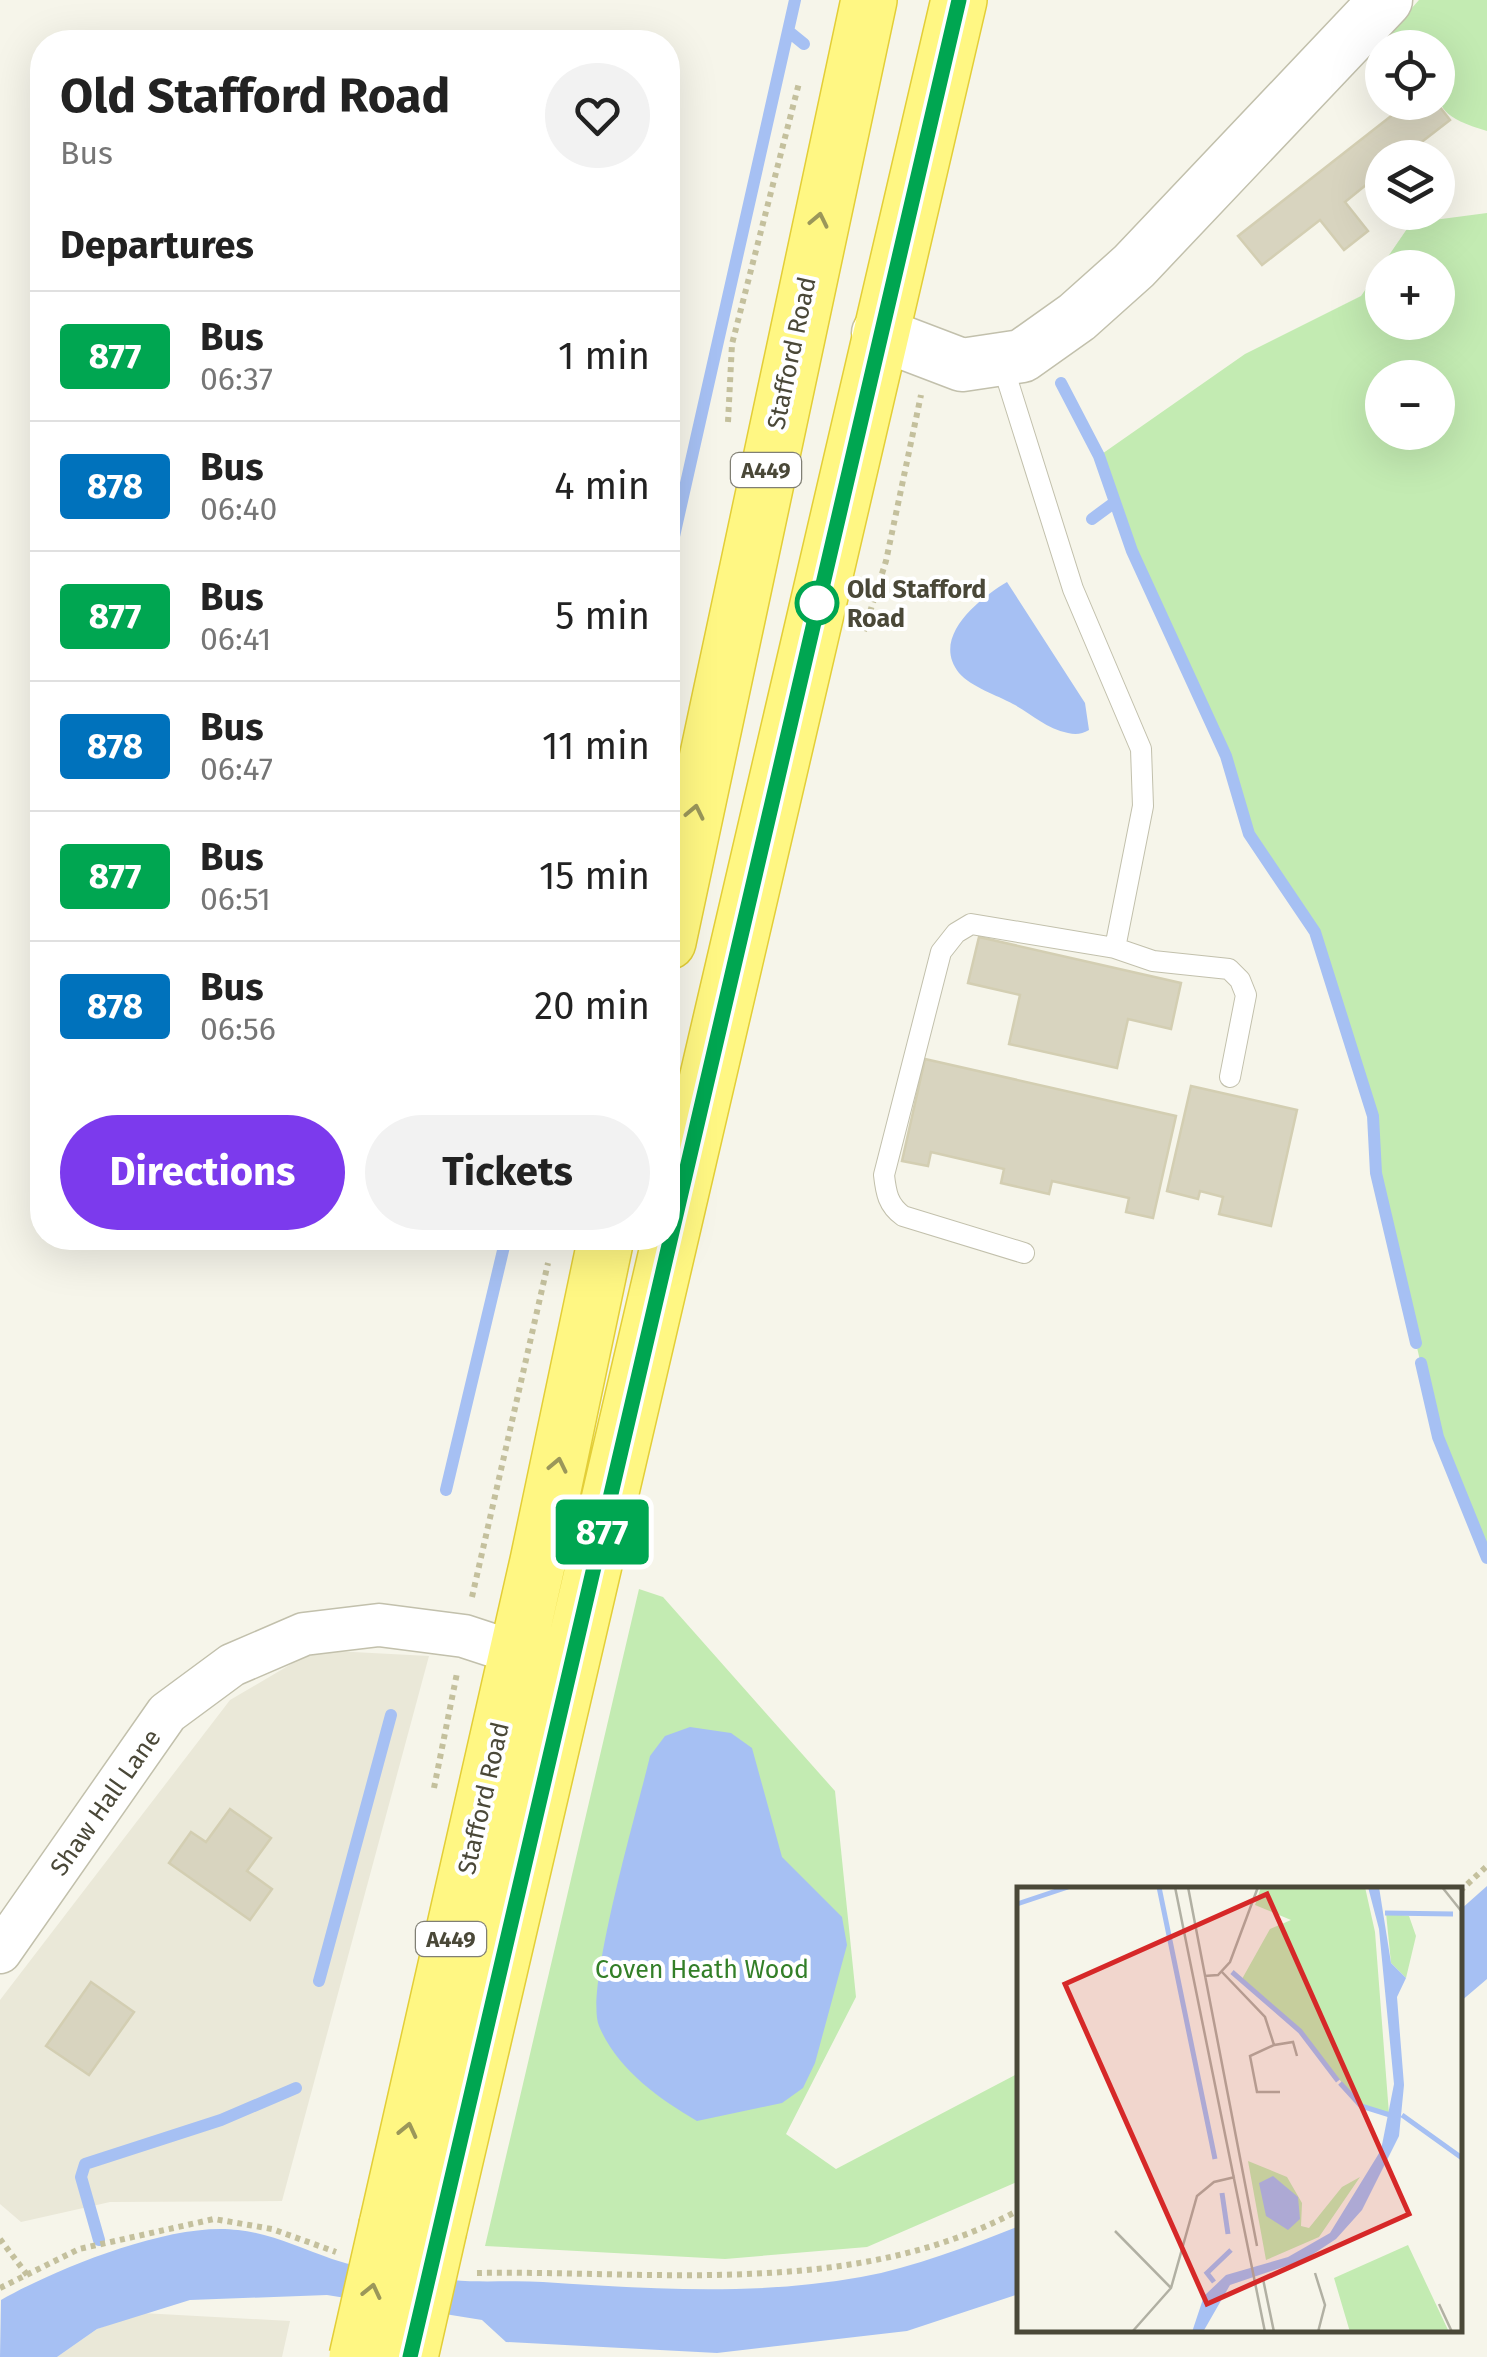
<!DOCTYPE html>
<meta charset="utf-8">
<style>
:root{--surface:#fff;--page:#f2f2f2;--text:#222;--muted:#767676;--line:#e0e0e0;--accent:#7c3aed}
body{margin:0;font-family:"Fira Sans",sans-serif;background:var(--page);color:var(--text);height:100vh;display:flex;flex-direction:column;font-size:38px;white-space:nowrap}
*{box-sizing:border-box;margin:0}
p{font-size:32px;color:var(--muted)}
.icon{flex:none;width:55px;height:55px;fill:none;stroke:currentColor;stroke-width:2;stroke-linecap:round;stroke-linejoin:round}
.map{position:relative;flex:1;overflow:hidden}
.drawer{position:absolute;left:30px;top:30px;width:650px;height:1220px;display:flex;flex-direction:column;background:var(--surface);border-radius:40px;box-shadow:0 10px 40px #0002}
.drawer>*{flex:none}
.badge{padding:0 20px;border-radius:8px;font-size:35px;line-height:65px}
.fabs{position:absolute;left:1365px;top:30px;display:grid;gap:20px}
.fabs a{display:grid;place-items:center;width:90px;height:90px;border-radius:50%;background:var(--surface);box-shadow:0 10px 40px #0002;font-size:50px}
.map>.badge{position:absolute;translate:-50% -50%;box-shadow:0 0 0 5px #fff}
h2{padding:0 30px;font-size:38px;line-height:90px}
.round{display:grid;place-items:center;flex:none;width:105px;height:105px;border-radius:52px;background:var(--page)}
.summary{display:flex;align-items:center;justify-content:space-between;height:170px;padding:0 30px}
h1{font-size:48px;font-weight:700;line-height:75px}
.action{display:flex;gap:20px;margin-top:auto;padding:20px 30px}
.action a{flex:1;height:115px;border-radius:60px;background:var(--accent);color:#fff;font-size:40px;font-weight:700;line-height:115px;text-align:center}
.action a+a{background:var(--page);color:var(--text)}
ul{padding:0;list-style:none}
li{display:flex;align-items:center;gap:30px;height:130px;padding:0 30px;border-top:2px solid var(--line)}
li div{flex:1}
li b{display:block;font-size:38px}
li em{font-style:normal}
li .badge{min-width:110px;font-weight:700;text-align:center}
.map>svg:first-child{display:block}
</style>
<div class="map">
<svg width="1487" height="2357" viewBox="0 0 1487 2357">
<rect width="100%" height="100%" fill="#f6f5ea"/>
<path fill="#eae8d8" d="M315,1650l114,6 -147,545 -172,1 -89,20 -21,-18v-204l230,-300z
M142,2313l148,8 -8,36h-225l40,-28z"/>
<path fill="#c3ebb2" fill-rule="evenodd" d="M1419,0h68v131c-58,-17 -49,-28 -49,-83l-45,-1 -8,-9z
M1487,213v1345l-49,-121 -62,-264 -3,-57 -58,-184 -66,-98 -23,-78 -94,-205 -33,-95 146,-102 116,-58 50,-73zM1382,268h56v54h-56zM1382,378h56v54h-56z
M639,1589l24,8 172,194 21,206 -70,137 50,35 183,-96v108l-152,66 -142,12 -240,-13z"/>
<path fill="#a6c0f3" d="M1007,582l78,121 4,27c-7,4 -13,5 -21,3 -23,-5 -36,-19 -55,-29 -16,-9 -42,-17 -54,-31 -29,-36 21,-75 48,-91z
M690,1727l41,6 21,15 30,109 60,60 5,28 -32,118 -12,25 -21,15 -85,18c-39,-23 -80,-52 -98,-95 -15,-36 40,-222 51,-270l15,-20z
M1487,1886v93l-27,23v-92z
M1019,2226v68l-112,37 -190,22 -211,-11 -24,-22 -155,-25 -137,5 -93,29 -40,28h-57l1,-57c56,-32 172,-79 237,-70 35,4 62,18 94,29 36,12 82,17 120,21 30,3 61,0 91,2 104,7 214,14 318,-5 54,-10 107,-31 158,-51z"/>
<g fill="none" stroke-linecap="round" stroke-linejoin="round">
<path stroke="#a6c0f3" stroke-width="12" d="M788,31l16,13
M1061,383l38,73 33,95 94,205 23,78 66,98 58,184 3,57 40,170
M1092,519l23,-17
M668,563l127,-563
M1421,1363l17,74 49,121
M446,1490l60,-252
M319,1981l72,-266
M99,2240l-18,-63 4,-13 136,-44 75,-32"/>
</g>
<path fill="#d8d4bf" stroke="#d3ceb2" stroke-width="2.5" d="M1409,102h27l14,18 -49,38h-19v14l-37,30 23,29 -24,19 -24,-30 -58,45 -24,-29z
M979,937l202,46 -10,46 -43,-10 -11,49 -108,-24 11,-49 -52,-12z
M925,1059l251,57 -23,102 -27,-6 3,-14 -77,-17 -3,13 -48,-11 3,-14 -73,-17 -3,14 -26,-5z
M1191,1086l106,24 -26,116 -52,-12 4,-17 -23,-6 -2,8 -31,-8z
M230,1809l41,29 -24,33 25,18 -22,31 -81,-57 22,-31 15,10z
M91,1982l43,30 -45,63 -43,-29z"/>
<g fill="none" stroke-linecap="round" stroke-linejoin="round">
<defs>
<path id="service" d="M1001,360l72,229 68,160 2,57 -28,142 38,13 76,8 11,11 6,15 -16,82
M1024,1253l-121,-37c-15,-11 -17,-23 -19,-41l57,-223 15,-19 15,-9 144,24"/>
<path id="minor" d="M0,1952l167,-239 65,-48 72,-31 75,-9 85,11 52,17"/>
<path id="tertiary" d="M878,333l84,32 60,-9 55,-39 57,-51 252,-266"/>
<path id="trunk" d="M668,942l201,-942
M387,2225l151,-664 68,-323
M439,2229l520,-2229"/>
</defs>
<use href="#service" stroke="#c2c0ac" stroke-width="22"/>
<use href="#minor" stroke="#c2c0ac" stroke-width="45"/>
<use href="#tertiary" stroke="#c2c0ac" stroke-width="55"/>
<use href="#trunk" stroke="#e3ce37" stroke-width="58"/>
<path stroke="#c4c09d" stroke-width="6" stroke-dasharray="5 5" stroke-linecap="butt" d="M728,422l4,-78 67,-261
M864,631l22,-70 35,-166
M472,1597l76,-334
M434,1788l23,-115
M1460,1891l27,-25
M0,2239l28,37
M477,2273c181,-3 377,26 542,-63
M0,2288l79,-39 135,-30 58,10 64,23"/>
<use href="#service" stroke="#fff" stroke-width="20"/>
<use href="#minor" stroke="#fff" stroke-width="42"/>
<use href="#tertiary" stroke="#fff" stroke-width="52"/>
<use href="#trunk" stroke="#fff783" stroke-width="55"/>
<defs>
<path id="trunk-bridge" d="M357,2357l30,-132
M410,2357l29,-128"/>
</defs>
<use href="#trunk-bridge" stroke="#e3ce37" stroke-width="58" stroke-linecap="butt"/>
<use href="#trunk-bridge" stroke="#fff783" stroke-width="55"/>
</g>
<defs><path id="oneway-chevron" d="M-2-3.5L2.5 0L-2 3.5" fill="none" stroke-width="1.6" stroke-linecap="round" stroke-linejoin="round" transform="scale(2.5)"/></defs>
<g stroke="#9b975a">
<use href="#oneway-chevron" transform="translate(819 220) rotate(-78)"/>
<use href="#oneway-chevron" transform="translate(695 812) rotate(-78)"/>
<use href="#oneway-chevron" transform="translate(558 1465) rotate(-78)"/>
<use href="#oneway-chevron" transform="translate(408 2130) rotate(-77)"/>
<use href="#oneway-chevron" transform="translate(372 2291) rotate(-77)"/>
</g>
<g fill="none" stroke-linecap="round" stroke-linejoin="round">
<defs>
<path id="line" d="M410,2357l549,-2357"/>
</defs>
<use href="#line" stroke="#fff" stroke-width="22"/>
<use href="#line" stroke="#00a651" stroke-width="15"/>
</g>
<circle fill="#fff" stroke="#00a651" stroke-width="5" cx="817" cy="603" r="20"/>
<g text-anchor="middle" stroke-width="8" stroke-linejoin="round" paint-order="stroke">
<g fill="#fff" stroke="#807f74" stroke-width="2.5">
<rect x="731" y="453" width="70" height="34" rx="8"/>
<rect x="416" y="1922" width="70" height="34" rx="8"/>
</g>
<g font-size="22" font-weight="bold" fill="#4a4838">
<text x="766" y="478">A449</text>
<text x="451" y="1947">A449</text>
</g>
<g font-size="25" fill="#4a4838" stroke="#fff">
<text transform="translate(791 353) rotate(-78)" y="9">Stafford Road</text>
<text transform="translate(483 1798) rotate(-77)" y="9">Stafford Road</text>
<text transform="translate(105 1802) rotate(-55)" y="9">Shaw Hall Lane</text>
</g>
<g font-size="25" font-weight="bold" fill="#4a4838" stroke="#fff" text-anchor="start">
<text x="847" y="598">Old Stafford<tspan x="847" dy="29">Road</tspan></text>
</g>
<g font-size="25" fill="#337f28" stroke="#fff">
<text x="702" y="1978">Coven Heath Wood</text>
</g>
</g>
<g transform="translate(1017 1887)">
<rect width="445" height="445" fill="#f6f5ea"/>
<path d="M244,0h104l10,45 14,182 -28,-8 -61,-75 -58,-52 28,-50 21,-9 -36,-15zM369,26l23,3 7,20 -10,42 -15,-15zM231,274l39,16 15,26 -1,23 8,2 33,-41 18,-10 -41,60 -53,23zM391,358l41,87h-99l-16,-54z" fill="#c3ebb2"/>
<path d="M351,0h11l12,76 15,15 -9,19 7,88 -5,51 -37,74 -26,29 -32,21 -74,25 -27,47h-11l12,-36 22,-21 62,-18 42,-24 51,-83 13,-66 -15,-155zM256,289l25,21 2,22 -12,11 -22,-14 -7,-33z" fill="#a6c0f3"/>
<path fill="none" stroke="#a6c0f3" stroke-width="5" d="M142,0l56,272M0,17l51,-17M368,26l68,1M215,85l68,59 38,50M323,196l21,23 29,9M385,228l60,43M205,306l6,41M197,395l-7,-9 24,-23"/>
<path fill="none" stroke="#b1b0a3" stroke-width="2.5" d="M158,0l90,445M171,0l69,359M425,0l20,25M205,85l43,45 9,28 19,-3 4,14M187,89l14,-1 12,-13 28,-75M257,158l-24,11 7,36h23M98,344l56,57M298,386l10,32 -7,27M246,392l11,53M422,417l13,28M115,445l39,-44 26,-92 17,-14 21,-5"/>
<path fill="#d62828" fill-opacity="0.15" stroke="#d62828" stroke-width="5" d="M250,7l142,320 -202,90 -142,-320z"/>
<rect width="445" height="445" fill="none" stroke="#4a4838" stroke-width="5"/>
</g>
</svg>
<div class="fabs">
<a><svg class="icon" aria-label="locate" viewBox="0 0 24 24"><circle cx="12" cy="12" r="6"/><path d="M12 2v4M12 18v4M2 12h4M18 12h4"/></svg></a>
<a><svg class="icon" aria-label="layers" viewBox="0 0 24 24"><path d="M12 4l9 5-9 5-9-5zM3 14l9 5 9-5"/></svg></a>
<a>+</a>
<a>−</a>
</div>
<b class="badge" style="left:602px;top:1532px;background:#00a651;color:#fff">877</b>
<section class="drawer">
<div class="summary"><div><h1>Old Stafford Road</h1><p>Bus</p></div><a class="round"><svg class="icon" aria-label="heart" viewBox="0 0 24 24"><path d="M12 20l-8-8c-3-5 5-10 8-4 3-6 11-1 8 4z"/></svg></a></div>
<h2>Departures</h2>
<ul>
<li><span class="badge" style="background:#00a651;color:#fff">877</span><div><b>Bus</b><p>06:37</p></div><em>1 min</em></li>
<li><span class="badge" style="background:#0072bc;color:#fff">878</span><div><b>Bus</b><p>06:40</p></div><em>4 min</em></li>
<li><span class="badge" style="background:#00a651;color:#fff">877</span><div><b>Bus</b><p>06:41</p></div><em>5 min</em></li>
<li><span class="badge" style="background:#0072bc;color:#fff">878</span><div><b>Bus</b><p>06:47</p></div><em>11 min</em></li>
<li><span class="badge" style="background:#00a651;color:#fff">877</span><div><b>Bus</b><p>06:51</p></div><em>15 min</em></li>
<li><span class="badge" style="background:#0072bc;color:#fff">878</span><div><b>Bus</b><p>06:56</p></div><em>20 min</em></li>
</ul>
<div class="action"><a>Directions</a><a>Tickets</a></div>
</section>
</div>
